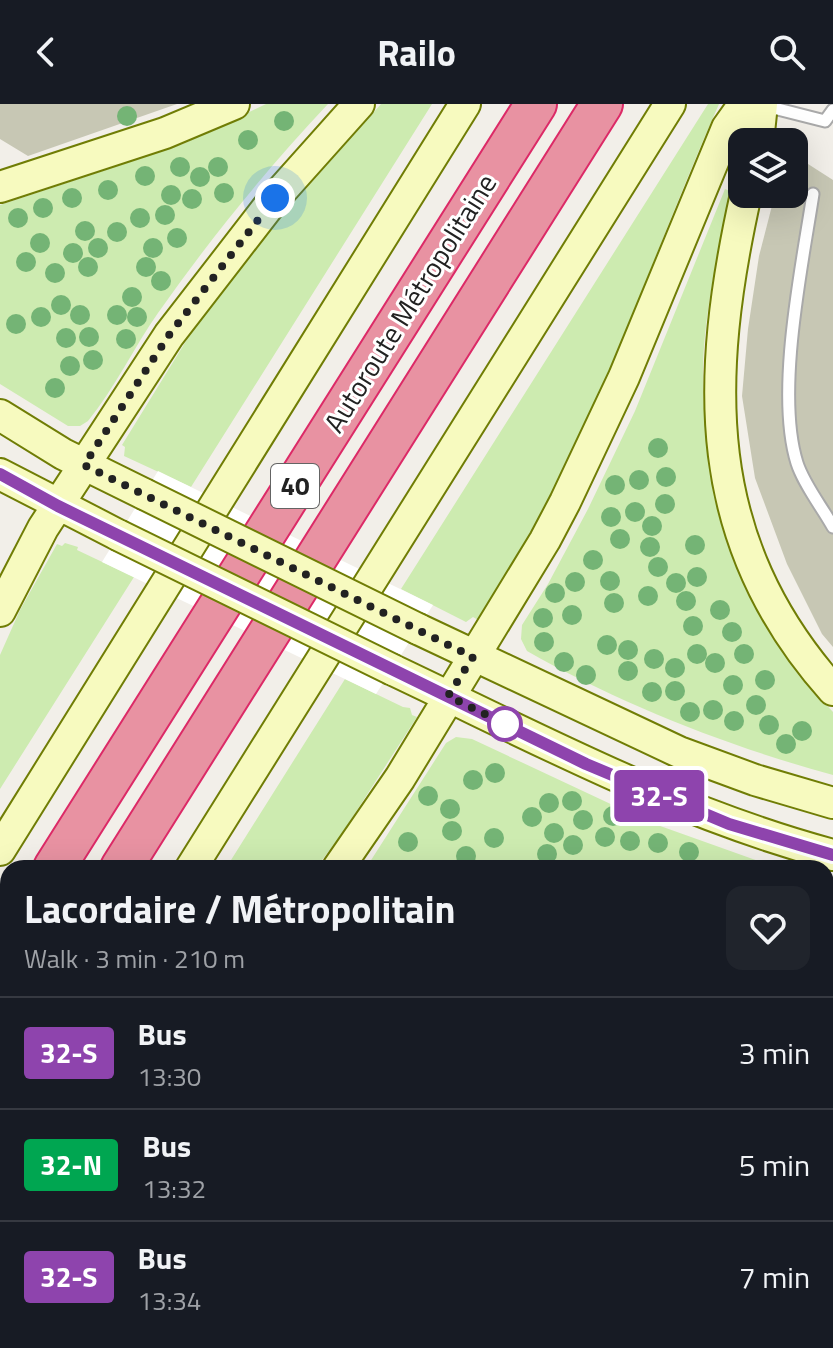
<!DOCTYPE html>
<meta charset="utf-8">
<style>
:root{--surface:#171b24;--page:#20242c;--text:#f1f3f6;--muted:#9ea1a6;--line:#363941}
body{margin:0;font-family:"Titillium Web",sans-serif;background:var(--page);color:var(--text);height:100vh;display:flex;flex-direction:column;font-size:30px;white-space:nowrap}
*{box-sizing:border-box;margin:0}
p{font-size:26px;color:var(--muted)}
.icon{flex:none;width:44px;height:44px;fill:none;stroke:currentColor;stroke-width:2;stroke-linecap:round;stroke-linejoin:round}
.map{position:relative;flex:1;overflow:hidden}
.drawer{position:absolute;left:0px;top:756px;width:834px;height:488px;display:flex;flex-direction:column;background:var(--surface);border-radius:24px 24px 0 0;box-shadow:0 8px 32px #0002}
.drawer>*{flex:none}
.badge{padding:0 16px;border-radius:6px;font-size:28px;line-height:52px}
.tools{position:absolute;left:728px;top:24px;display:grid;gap:16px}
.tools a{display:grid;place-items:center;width:80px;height:80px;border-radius:16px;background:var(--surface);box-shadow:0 8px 32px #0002;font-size:40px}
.you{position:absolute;width:40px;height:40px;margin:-20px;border:6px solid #fff;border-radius:50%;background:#1a73e8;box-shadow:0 0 0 12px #1a73e833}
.map>.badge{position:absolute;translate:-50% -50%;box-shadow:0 0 0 4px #fff}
.round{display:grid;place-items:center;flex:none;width:84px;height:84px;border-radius:16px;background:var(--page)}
.head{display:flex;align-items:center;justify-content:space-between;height:136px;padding:0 24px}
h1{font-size:38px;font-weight:700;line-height:60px}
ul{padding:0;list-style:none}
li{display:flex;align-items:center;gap:24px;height:112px;padding:0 24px;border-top:2px solid var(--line)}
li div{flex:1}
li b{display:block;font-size:30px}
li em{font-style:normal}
li .badge{min-width:88px;font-weight:700;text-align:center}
header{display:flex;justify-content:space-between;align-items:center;height:104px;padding:0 24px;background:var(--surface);font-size:36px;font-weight:700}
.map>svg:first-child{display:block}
</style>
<header><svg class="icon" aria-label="back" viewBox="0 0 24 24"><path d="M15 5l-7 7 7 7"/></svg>Railo<svg class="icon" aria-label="search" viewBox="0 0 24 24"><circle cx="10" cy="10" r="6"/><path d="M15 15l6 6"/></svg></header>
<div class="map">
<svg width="833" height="1244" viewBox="0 0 833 1244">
<rect width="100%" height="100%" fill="#f2efe9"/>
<path fill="#e0dfdf" d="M833,863v381h-221l-12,-8h226v-371z
M312,1236h144l13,8h-162z"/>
<path fill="#f2dad9" d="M8,1190v46h234l-5,8h-237v-45z"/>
<path fill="#c7c7b4" d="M0,0h177l-149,52 -28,-17z
M794,51l39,25v467l-11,-13 -35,-70 -32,-86 -13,-82 6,-67 11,-73 16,-62h19z"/>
<path fill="#cdebb0" d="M266,0h62c-62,66 -118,135 -170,209 -24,34 -43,75 -70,108l-8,5h-12l-68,-42v-179l183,-61z
M381,0h51l-241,383 -67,-31 1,-9 -3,-2 69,-112 74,-98z
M708,0h11c-56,126 -100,257 -162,380 -24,47 -52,91 -79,136l-5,-3 -7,5 -65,-33z
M725,85l5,2c-11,58 -25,116 -27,175 -2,129 41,252 130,346v63c-103,-28 -213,-71 -306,-124l-6,-12 1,-14 26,-41 40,-75 47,-98z
M65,439l13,4 -1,3 57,27 -134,212v-134l20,-45 37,-66 5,2z
M345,575l58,28 7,1 2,7 5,2 -76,118 -25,33h-90z
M456,633l16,2 177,83 129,46h-412l80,-125z"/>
<path fill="#fff" d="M158,367l275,134 -57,89 -274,-132z"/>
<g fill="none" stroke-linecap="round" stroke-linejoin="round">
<defs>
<path id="lane" d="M762,1l63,16 8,-11
M813,90c-11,72 -38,199 -16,269 7,22 25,44 36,64
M0,1173l8,5
M99,1236l13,8
M219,1244l5,-8"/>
<path id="street" d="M826,1087l7,5
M518,1236l13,8
M275,1244l5,-8"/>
<path id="secondary" d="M758,38l4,-38
M0,83l165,-54 69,-29
M746,90c-41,184 -47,346 87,496
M0,311l63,39 81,40
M0,370l118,61
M0,507l43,-83 126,-193 106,-137 84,-94
M418,525l261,123 76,28 78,23
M393,566c146,69 283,143 440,185
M0,746l465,-746
M191,764l479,-764
M338,764l62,-90 145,-238 20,-38 59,-125 103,-249 17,-24
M826,828l7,-1
M0,1067l8,-12
M0,1142l8,-9"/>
<path id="highway" d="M54,764l482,-764
M121,764l481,-764
M0,849l8,-13
M0,956l8,-13"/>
</defs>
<use href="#lane" stroke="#a9a9a9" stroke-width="15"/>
<use href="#street" stroke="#a9a9a9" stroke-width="26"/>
<use href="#secondary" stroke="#707d05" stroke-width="34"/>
<use href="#highway" stroke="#dc2a67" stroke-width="44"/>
<use href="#lane" stroke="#fff" stroke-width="11"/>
<use href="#street" stroke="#fff" stroke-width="22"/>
<use href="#secondary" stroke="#f7fabf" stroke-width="30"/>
<use href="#highway" stroke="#e892a2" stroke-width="40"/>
<defs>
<path id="secondary-bridge" d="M144,390l274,135
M118,431l275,135"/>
</defs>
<use href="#secondary-bridge" stroke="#707d05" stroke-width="34" stroke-linecap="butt"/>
<use href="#secondary-bridge" stroke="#f7fabf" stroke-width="30"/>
</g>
<g fill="#74b475">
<circle cx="127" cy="12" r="10"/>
<circle cx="284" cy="17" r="10"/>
<circle cx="248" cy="36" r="10"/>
<circle cx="180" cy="63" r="10"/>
<circle cx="218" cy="63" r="10"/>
<circle cx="145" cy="72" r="10"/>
<circle cx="200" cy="73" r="10"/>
<circle cx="108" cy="86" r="10"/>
<circle cx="224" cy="89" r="10"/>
<circle cx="171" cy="91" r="10"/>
<circle cx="72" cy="94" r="10"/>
<circle cx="192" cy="95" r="10"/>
<circle cx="43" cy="104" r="10"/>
<circle cx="165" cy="111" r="10"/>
<circle cx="18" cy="114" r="10"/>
<circle cx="140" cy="114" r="10"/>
<circle cx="85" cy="127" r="10"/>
<circle cx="117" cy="128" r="10"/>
<circle cx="177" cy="134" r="10"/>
<circle cx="40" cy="139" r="10"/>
<circle cx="98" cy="144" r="10"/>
<circle cx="153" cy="144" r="10"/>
<circle cx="73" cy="149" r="10"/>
<circle cx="26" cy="158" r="10"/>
<circle cx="88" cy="163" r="10"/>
<circle cx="146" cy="163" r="10"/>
<circle cx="55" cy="169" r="10"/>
<circle cx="161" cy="177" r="10"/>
<circle cx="132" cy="193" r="10"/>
<circle cx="61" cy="201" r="10"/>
<circle cx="80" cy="211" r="10"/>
<circle cx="117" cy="211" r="10"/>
<circle cx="41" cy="213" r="10"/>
<circle cx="137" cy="213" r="10"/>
<circle cx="16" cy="220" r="10"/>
<circle cx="89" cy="233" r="10"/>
<circle cx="66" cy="234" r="10"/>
<circle cx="126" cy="235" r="10"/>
<circle cx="93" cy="256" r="10"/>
<circle cx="70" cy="262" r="10"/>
<circle cx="55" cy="284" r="10"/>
<circle cx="658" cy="344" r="10"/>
<circle cx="666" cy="373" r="10"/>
<circle cx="639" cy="376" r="10"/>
<circle cx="615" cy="381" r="10"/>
<circle cx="665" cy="400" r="10"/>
<circle cx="635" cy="408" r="10"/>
<circle cx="611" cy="413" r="10"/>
<circle cx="652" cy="422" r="10"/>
<circle cx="620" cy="435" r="10"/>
<circle cx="695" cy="441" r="10"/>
<circle cx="650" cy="443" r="10"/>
<circle cx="593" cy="456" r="10"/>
<circle cx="658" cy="463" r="10"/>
<circle cx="697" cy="473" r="10"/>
<circle cx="610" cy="477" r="10"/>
<circle cx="575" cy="478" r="10"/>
<circle cx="676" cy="479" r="10"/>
<circle cx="555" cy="489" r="10"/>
<circle cx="648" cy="492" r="10"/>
<circle cx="686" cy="497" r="10"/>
<circle cx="614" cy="499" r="10"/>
<circle cx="720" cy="506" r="10"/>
<circle cx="572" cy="511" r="10"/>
<circle cx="543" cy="514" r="10"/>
<circle cx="693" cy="522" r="10"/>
<circle cx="732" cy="528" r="10"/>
<circle cx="544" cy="538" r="10"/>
<circle cx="607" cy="541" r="10"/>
<circle cx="628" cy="546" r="10"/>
<circle cx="697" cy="550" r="10"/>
<circle cx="744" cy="550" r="10"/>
<circle cx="654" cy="555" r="10"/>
<circle cx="564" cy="558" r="10"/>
<circle cx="715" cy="559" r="10"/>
<circle cx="675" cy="564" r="10"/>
<circle cx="628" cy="567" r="10"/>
<circle cx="586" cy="571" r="10"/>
<circle cx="765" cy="576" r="10"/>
<circle cx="733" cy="581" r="10"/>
<circle cx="675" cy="587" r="10"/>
<circle cx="652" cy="588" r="10"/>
<circle cx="756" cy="601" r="10"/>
<circle cx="713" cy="606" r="10"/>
<circle cx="690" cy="608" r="10"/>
<circle cx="734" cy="617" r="10"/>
<circle cx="769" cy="621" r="10"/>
<circle cx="802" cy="627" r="10"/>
<circle cx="786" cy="640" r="10"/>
<circle cx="495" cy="669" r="10"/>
<circle cx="473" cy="676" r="10"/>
<circle cx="428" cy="692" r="10"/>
<circle cx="572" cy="697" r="10"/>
<circle cx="549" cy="699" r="10"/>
<circle cx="450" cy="705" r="10"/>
<circle cx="613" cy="712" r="10"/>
<circle cx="532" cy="713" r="10"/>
<circle cx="583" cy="716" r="10"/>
<circle cx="452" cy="727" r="10"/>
<circle cx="554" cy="729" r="10"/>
<circle cx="605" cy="733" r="10"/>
<circle cx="494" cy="734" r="10"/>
<circle cx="630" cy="737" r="10"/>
<circle cx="408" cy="738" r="10"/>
<circle cx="658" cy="739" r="10"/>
<circle cx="573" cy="741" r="10"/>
<circle cx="689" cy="748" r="10"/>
<circle cx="547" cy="750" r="10"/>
<circle cx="466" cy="752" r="10"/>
</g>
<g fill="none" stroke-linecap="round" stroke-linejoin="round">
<defs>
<path id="line" d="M0,370l58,32 528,258 143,60 104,31"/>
</defs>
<use href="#line" stroke="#fff" stroke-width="18"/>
<use href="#line" stroke="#8e44ad" stroke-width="12"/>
<path stroke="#222" stroke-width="8" stroke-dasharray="0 14.4" d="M275,94l-106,137 -85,130 389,192 -25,39 57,28"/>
</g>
<circle fill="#fff" stroke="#8e44ad" stroke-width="4" cx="505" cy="620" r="16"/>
<g text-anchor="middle" stroke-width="6" stroke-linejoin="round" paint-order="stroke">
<rect fill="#fff" stroke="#646464" stroke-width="2" x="271" y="360" width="48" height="44" rx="6"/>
<g font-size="26" font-weight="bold" fill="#222">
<text x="295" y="391">40</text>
</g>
<g font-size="28" fill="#222" stroke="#fff">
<text transform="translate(410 199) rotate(-58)" y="10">Autoroute Métropolitaine</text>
</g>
</g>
</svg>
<div class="tools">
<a><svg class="icon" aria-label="layers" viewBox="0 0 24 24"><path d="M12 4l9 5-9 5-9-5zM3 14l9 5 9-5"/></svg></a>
</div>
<div class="you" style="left:275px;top:94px"></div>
<b class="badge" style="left:659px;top:692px;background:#8e44ad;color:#fff">32-S</b>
<section class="drawer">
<div class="head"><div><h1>Lacordaire / Métropolitain</h1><p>Walk · 3 min · 210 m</p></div><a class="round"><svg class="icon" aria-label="heart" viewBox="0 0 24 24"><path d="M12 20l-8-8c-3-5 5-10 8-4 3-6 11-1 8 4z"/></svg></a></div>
<ul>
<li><span class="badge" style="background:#8e44ad;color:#fff">32-S</span><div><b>Bus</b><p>13:30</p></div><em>3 min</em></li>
<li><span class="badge" style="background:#00a651;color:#fff">32-N</span><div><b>Bus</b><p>13:32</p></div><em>5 min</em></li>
<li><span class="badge" style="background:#8e44ad;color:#fff">32-S</span><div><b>Bus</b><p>13:34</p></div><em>7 min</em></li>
</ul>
</section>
</div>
